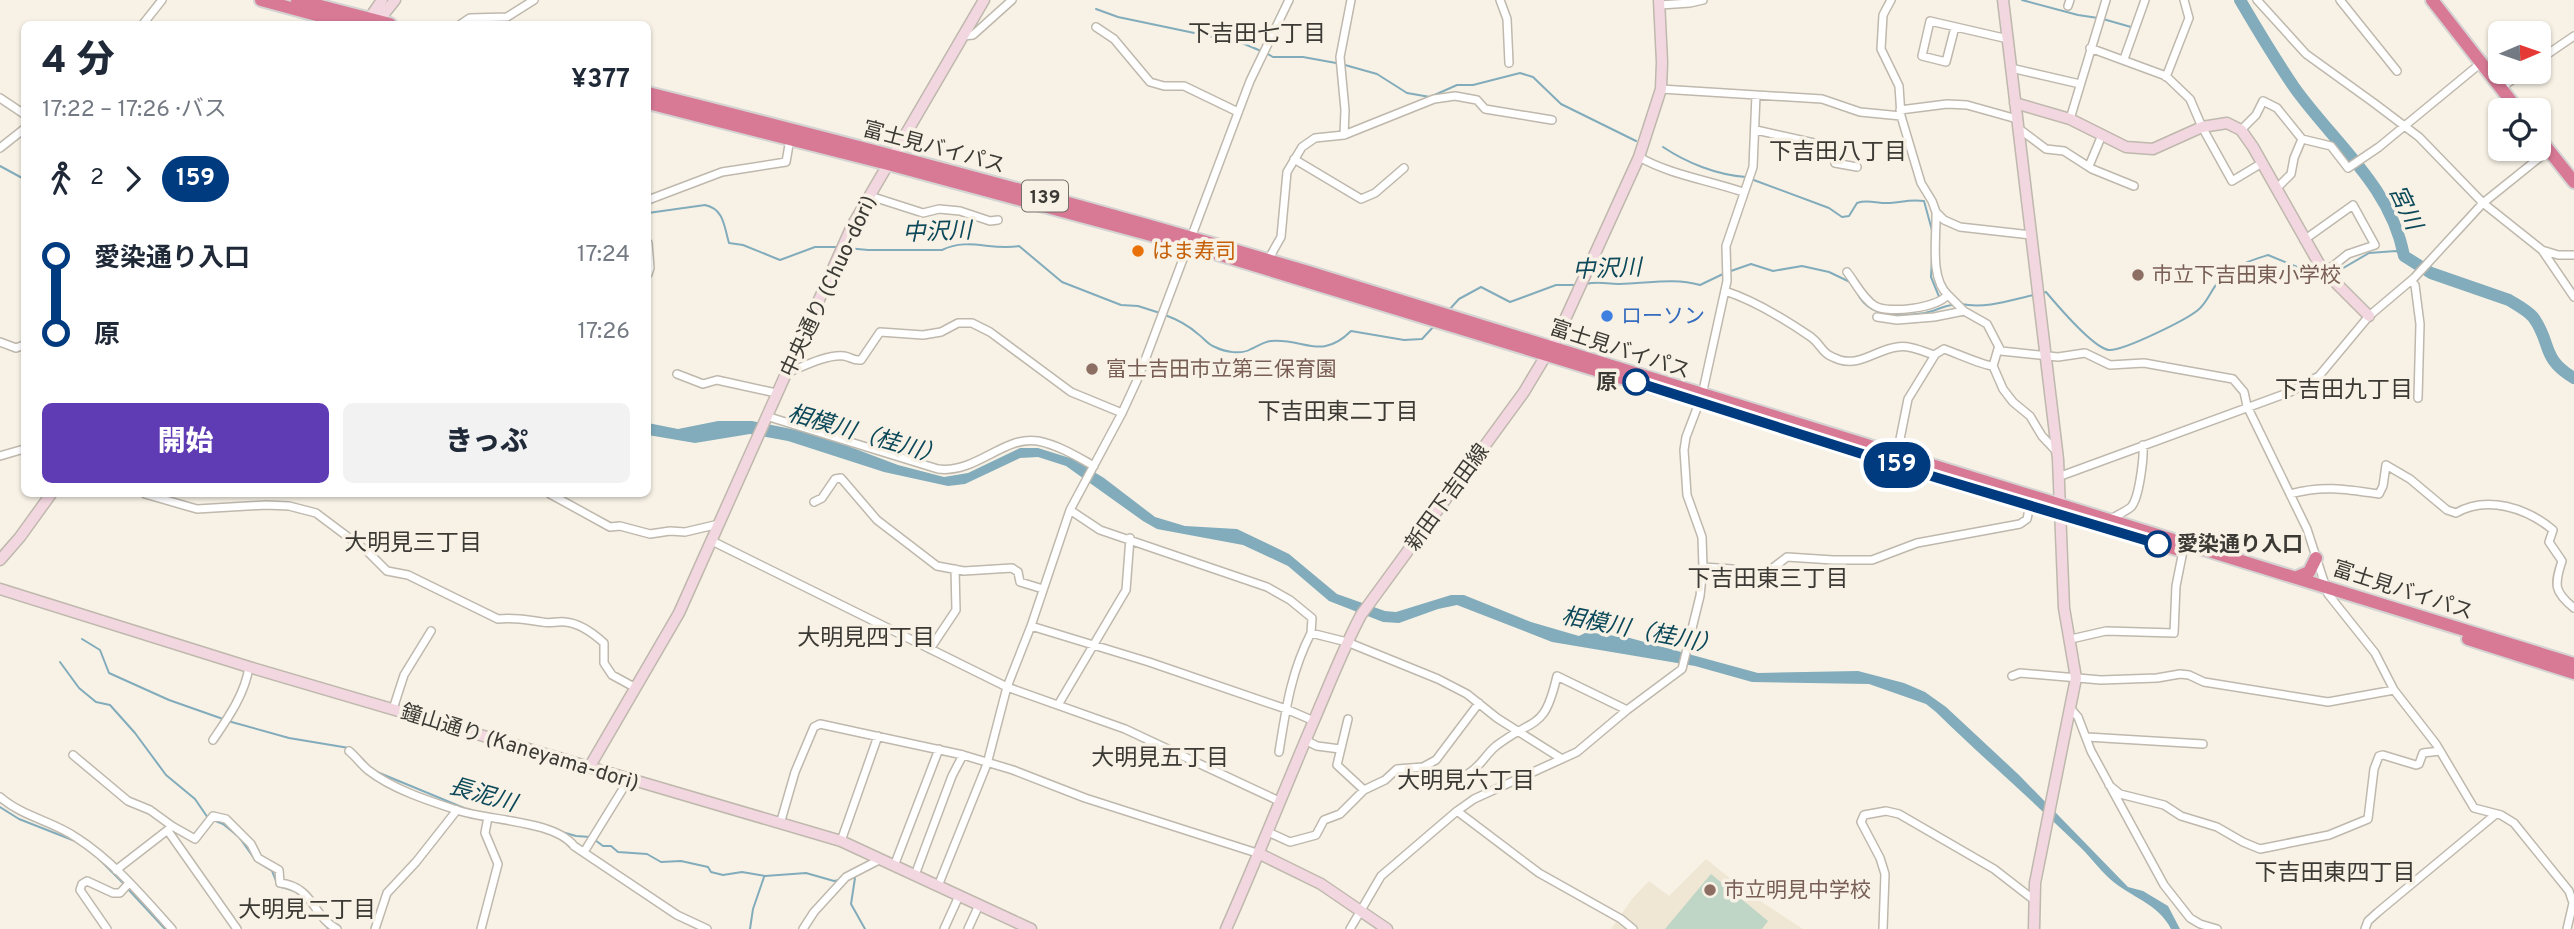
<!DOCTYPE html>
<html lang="ja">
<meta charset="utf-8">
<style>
:root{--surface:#fff;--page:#f2f2f3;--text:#1f2937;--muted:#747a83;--accent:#5f3cb4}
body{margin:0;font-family:Overpass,"Noto Sans JP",sans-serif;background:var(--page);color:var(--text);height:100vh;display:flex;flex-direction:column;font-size:26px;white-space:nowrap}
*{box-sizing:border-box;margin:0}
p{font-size:23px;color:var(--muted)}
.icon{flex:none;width:38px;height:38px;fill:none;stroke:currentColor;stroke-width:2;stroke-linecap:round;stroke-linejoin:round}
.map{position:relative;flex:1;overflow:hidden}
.details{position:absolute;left:21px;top:21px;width:630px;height:476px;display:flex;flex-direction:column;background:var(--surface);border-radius:10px;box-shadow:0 2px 5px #0004}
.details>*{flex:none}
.badge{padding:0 14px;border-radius:23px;font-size:24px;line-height:46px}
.needle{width:46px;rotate:88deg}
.controls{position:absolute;left:2488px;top:21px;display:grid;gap:14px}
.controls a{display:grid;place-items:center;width:63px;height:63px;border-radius:10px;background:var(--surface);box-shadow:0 2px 5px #0004;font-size:35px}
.map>.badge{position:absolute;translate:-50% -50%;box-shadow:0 0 0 4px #fff}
.legs{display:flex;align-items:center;gap:10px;height:77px;padding:0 21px;font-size:23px}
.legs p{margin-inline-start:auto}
.headline{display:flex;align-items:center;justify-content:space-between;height:119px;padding:0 21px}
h1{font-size:38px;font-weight:800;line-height:52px}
.button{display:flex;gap:14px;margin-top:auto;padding:14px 21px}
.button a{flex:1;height:80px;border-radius:10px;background:var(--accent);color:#fff;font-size:28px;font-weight:800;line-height:80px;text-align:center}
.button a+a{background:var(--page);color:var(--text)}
ul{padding:0 21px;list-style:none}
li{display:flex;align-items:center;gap:24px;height:77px;font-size:26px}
li i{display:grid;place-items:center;width:10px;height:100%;margin:0 9px;background:currentColor}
li i::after{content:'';width:18px;height:18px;margin:-9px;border:5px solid;border-radius:50%;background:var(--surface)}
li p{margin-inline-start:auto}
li:first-child i{background:linear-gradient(#0000 50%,currentColor 0)}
li:last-child i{background:linear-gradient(currentColor 50%,#0000 0)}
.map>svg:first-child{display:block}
</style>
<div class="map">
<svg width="2574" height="929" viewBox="0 0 2574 929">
<rect width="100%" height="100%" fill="#f8f2e6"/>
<path fill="#efe6d4" d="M1706,859l45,36 52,34h-192l21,-30 17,-18 20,15z"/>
<path fill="#bfd5c5" d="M1711,874l57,47 -6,8h-97z"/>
<path fill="#82acbb" d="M718,421h34l64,13 82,31 46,12 24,-4 52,-25h18l35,11 31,19 51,39 30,9 52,3 52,25 48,40 48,17 11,1 55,-17h13l67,27 48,14 8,-4 43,6 128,35 100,-2 46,12 21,9 21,15 73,68 109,112 15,4 25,15 12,23h-9c-13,-26 -41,-32 -61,-50 -12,-11 -21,-24 -33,-35 -46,-45 -95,-87 -141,-132l-10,-8 -57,-20 -117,-2 -57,-16 -143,-24 -95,-37 -19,4 -39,14 -16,-1 -54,-21 -41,-35 -45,-21 -86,-16 -14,-8 -77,-55 -28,-9 -18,1 -55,26 -17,2 -64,-14 -96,-31 -38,-7 -55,9 -47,-8v-12l30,6z"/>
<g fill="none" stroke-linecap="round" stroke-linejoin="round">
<path stroke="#82acbb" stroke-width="2" d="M2022,0l56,15 20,3
M1096,9l22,8 124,26 19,8
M2103,19l28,8
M1266,53l7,4h30l33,6
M1345,65l32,9 30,19 23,4 27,-12h16l47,-12 13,4 28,27 75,37
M1663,147c24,16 54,28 83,30
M0,166l24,13
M1751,179l78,29 13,9 7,-1 8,-13c11,-4 21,1 33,0 13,-1 20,-4 34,-2l9,33
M648,213l57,-8c19,4 19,21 24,38l14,2 37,15 35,-13h23
M847,248l21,2h74c26,-13 49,1 77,-4l43,36 59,23 17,1 22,7
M1932,257l-1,20 9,22
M1728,272l23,-8 22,7 29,-5 27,6 21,10
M2333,274l36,-21 27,-2 8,5
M1586,284c13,-3 20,0 33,0 27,0 54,-7 81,1l23,-11
M1857,292c11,26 44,25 68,21 10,-2 18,-7 27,-8
M2043,293l3,-1c11,13 47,56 63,58 14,1 77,-30 89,-40 10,-8 13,-21 22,-30 12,-14 32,-20 48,-25l46,19 7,-1
M1961,304c25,5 50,-4 73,-9
M1448,311l11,-12 22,-12 29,15 46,-17h21
M1165,315c11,4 24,11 33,19 6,4 10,11 17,13 10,5 26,8 36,2 7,-3 12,-7 20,-8 33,-3 50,20 80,-10l53,9 18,-1 13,-14
M82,639l18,11 9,23 60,27 54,19
M60,662l19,26 17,14 14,3 25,28 31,42 29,24 13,19
M228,721l61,17 60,10
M358,756l14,13
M377,772l87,36
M0,807l19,12 56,22
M213,820l10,4 16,13 17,24 16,10 6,15 17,5
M562,832l14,4 14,1
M595,840l8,6h8l7,6 29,2 14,8 20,-1 27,6 3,5 12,3 19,-3 23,4 41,-3 28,8 5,-1
M99,859l26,26
M852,878h3l-4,26 14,25
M128,889l37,40
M299,894l13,14
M325,923l3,6
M750,929l3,-20 11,-32"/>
<path stroke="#82acbb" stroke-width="12" d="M2240,0c17,29 35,59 54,87 39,55 97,99 110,169l27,17 78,27c8,5 18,10 24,17 19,25 7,41 41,61"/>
<defs>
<path id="street" d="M1500,0l7,19 2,44
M1891,0l-8,15 -2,34 18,37 2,30 20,67 11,18 4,11 8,8 16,7 71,8
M2257,0l49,54 68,49 45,34 64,66 59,47 32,47
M2340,0l57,71
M1660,5l30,-2 13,-3
M2068,6l2,-6
M143,24l19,-24
M461,24l9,-6 37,-1 27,-17
M1096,27l18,12 36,43 14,4h20l54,26
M1955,27l-9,35 -24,-6 8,-35 78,18
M963,36l10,-1 39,-35
M2090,48l76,28 24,23 12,28 30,54 30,-18
M2124,59l21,-59
M2539,60l35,-24
M2011,68l69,16
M2166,77l23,-59 -5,-18
M2501,88l22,-16
M1661,89l161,10 38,13 41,4
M0,98l24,16
M1900,110l47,-6 20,1 50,14
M2070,119l36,-119
M2018,128l28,21 18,2 28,18 42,17
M1756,130l76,17 3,16 22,4
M2241,130l15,-15 7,-14 14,7 25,31 29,7 17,22 31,-21 102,-84
M1344,135l1,-25 -5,-53 11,-57
M0,148l24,-19
M1639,157c32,18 69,23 104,35
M1294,159l67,40 14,-6 29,-25
M2089,166l13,-31
M2276,189l15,-15 3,-16 8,-19
M870,196l53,17 16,-4 21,2 30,10 8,-1
M648,200l74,-28 64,-10 4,-23
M1936,212c1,24 -7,66 12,83 5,5 10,10 16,16
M2304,240l49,-35 22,40 -27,9 -15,12 -11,3
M648,243l2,25 -2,6
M2542,250l16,5h16
M1268,260l13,-23 6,-65 15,-25 13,-9 29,-3 90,-36 21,-3 22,4 8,9 67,11
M1847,272c8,10 16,27 28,34 13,8 63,2 72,-11
M2411,281l4,4 5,39 -2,74
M1725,291c28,9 61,29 86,46 13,10 8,16 29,23 20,6 36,-10 57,-13 12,-2 25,4 37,8l10,-6c12,4 40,17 49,17
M1877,317l20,3 37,-3 30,-6 23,13 14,27 57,6 27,-4 25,12 34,-2 89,16 11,13 3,14 60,123 21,65 47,59 19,37 42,54 38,64 27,7 13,8 55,68 4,12 -6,26
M0,342l16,6 8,-3
M1998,349l-5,17 10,23 10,13 17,14 12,20 15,16
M787,373c15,-6 40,-19 57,-17 7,1 9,5 17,4l19,-28 43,3 18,-3 17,-9h14l18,9 81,60 51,21
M677,374l26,10 14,-4 59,13
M766,416l172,53c38,5 66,-34 100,-28 20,4 38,15 56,25
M1894,455l6,-16 8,-40 27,-44
M0,456l24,-7
M2058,477l232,-85 29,-16 50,-60 45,-38 69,-75 66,-53
M145,494l52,15 69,-4 23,1 27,7 52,39 19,19 21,4 90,44c16,-2 29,1 44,3 8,2 15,-1 23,0 14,1 28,11 39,21v20l8,12 22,12
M550,494l60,33 10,-1 30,8 20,-3 15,1 34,-8
M2290,494c32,-9 56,-5 89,0l4,-8 3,-21 24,14 37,31 9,3c31,-18 71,-5 97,17l-4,12 13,19c-8,24 -8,31 12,47
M814,502l8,-4 13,-19 6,-1 36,42 60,46 27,5 48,-3 6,4 2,10 23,7
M1070,510l30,20 167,57 23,13 22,18 -1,15 36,9 91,37 29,15 30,24 65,41
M2111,519c6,-4 14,-7 20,-12 8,-8 13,-49 12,-62
M712,541l295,146 118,42 154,72
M1703,567l29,2 23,8 10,-3 22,-17 46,3h39l45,-17 103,-19 7,-5 3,-14
M1031,626l118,36 137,47 28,12
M2071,639l35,-8 68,2 2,-47 7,-35
M930,649l26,-39 -1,-41
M2012,676l8,-3 81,7 56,-2 23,-4 9,1 15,7 124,20 66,-12
M1058,705l68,-115 4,-52
M393,709l11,-34 27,-44
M2071,709l7,8 13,34 73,134 26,33 10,6 17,5
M1348,719l-11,46 27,25
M2087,737l116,7
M213,740c15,-22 32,-46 36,-73
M1305,740l12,6 23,3
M349,751c7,6 13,14 19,19 24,19 61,31 89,40 31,11 97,10 117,36l103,69 30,14
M1279,752c7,-44 12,-80 32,-119
M73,755l55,46 22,9 22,16 23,13 18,-23 13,3 25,25 7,14 21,12 1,13c34,4 32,33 57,46
M1469,773c12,-7 16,-18 27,-27 39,-30 48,-14 61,-70l70,34
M2109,785l11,9 44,11 17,11 36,11 26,15 17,7 69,-14 39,-16 6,-50 5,-13 4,-1 33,10 3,-1 4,-11 17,-2
M0,797c23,20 53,24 77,41 36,23 66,59 95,91
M1457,811l82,62 82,46 12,10
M780,824l15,-52 19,-45 6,-3 143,31 50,15 72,28 175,56
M168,831l69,98
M1268,832l22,10 26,-7 8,-15 16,-6 24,-24 21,-10 12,-11 26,-2 13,-7 43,-57
M841,841l37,-105
M584,852l45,-73
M894,866l45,-117
M116,870l53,-41
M915,875l37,-99 11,-21
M938,886l49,-122 20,-77 24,-61 39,-116 52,-97 17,-37 111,-295 39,-81
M107,929l-27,-39 2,-6 5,-3 26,12h7l9,-10
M375,929l12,-36 29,-31 41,-52
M481,929l17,-65 -13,-31 3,-16
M803,929l11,-17 32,-35 35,-18
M944,929l15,-33
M968,929l11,-24
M1350,929l31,-53 76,-65 17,-12 103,-47 50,-42 55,-41 18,-73 3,-29 -1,-30 -15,-42 -3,-45 2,-13 16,-42 25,-114 -1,-35 27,-79 3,-72
M1883,929l2,-55 -5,-16 -19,-36 3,-7 22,-4 13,3 95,55 40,31
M2365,929l3,-8 10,-9 118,-98"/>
<path id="secondary" d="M2003,0l55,459 6,149 12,70 -41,205 -1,46
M369,24v-5l13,-19
M376,24l19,-24
M2015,103l55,16 56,28 27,2 49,-22 25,-4 14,7 12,17 69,122 47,47
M0,560l20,-23 31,-43
M0,589l249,78 592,174 190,88
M590,766l89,-153 173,-387 132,-226
M1260,854l61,30 66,45
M1226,929c31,-70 59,-141 89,-211 15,-35 28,-69 46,-103l163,-223 33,-55 82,-180 22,-68 1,-27 -3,-62"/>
<path id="highway" d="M261,0l89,24
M297,0l93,24
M2432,0l86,110
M648,93c220,55 439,113 657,178l1269,393
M648,103l240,61 300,81 470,144
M2539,138l35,44
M1872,457l304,92
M2297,577l12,-5 7,-14
M2468,639l106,34"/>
</defs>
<use href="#street" stroke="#beb8ad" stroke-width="10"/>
<use href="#secondary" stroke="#beb8ad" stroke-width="13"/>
<use href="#highway" stroke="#d4d4d3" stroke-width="16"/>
<use href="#street" stroke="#fff" stroke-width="7"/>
<use href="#secondary" stroke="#f3d7e0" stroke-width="10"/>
<use href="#highway" stroke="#d87996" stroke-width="12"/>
</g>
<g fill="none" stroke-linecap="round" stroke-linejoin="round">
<defs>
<path id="line-1" d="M1636,382l302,96 220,66"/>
</defs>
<use href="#line-1" stroke="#fff" stroke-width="16"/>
<use href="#line-1" stroke="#003b80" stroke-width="10"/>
</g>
<circle fill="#e8710a" stroke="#f8f2e6" stroke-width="2.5" cx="1138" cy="251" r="7"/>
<g fill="#8d6e63" stroke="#f8f2e6" stroke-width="2.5">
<circle cx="2138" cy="275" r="7"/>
<circle cx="1092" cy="369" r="7"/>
<circle cx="1710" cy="890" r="7"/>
</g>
<circle fill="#3f7fe0" stroke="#f8f2e6" stroke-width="2.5" cx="1607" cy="316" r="7"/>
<g fill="#fff" stroke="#003b80" stroke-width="3.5">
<circle cx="1636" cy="382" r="12"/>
<circle cx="2158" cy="544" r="12"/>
</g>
<g text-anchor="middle" stroke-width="7" stroke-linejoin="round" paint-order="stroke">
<rect fill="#f8f2e6" stroke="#74716a" stroke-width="2" x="1022" y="180.5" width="46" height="31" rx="5"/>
<g font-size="19" font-weight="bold" fill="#3c3a35">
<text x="1045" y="203">139</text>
</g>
<g font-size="21" fill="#3c3a35" stroke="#f8f2e6">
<text transform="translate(934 147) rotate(15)" y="7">富士見バイパス</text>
<text transform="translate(828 286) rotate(-65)" y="7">中央通り (Chuo-dori)</text>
<text transform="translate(1620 349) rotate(18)" y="7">富士見バイパス</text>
<text transform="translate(1447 497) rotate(-54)" y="7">新田下吉田線</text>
<text transform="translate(2403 590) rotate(18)" y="7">富士見バイパス</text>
<text transform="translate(520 747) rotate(17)" y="7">鐘山通り (Kaneyama-dori)</text>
</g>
<g font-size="21" fill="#c56008" stroke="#f8f2e6" text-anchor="start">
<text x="1152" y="258">はま寿司</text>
</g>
<g font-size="21" fill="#785e54" stroke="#f8f2e6" text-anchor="start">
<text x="2152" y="282">市立下吉田東小学校</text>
<text x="1106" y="376">富士吉田市立第三保育園</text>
<text x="1724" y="897">市立明見中学校</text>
</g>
<g font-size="21" fill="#366cbe" stroke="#f8f2e6" text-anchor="start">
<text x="1621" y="323">ローソン</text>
</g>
<g font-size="21" font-weight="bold" fill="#3c3a35" stroke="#f8f2e6" text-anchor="end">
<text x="1617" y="389">原</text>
<text x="2177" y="551" text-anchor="start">愛染通り入口</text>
</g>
<g font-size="23" fill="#3c3a35" stroke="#f8f2e6">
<text x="1257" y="41">下吉田七丁目</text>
<text x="1838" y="159">下吉田八丁目</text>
<text x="2344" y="397">下吉田九丁目</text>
<text x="1338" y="419">下吉田東二丁目</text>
<text x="413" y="550">大明見三丁目</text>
<text x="1768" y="586">下吉田東三丁目</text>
<text x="866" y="645">大明見四丁目</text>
<text x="1160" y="765">大明見五丁目</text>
<text x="1466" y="788">大明見六丁目</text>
<text x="2335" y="880">下吉田東四丁目</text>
<text x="307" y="917">大明見二丁目</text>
</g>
<g font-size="23" font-style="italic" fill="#0b4859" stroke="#f8f2e6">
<text transform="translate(2406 207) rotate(65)" y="8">宮川</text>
<text transform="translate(937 231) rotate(-2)" y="8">中沢川</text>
<text transform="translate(1607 268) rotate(-2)" y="8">中沢川</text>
<text transform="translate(866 434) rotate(16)" y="8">相模川（桂川）</text>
<text transform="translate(1641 630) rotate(11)" y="8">相模川（桂川）</text>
<text transform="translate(483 794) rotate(16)" y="8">長泥川</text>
</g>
</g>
</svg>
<div class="controls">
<a><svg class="needle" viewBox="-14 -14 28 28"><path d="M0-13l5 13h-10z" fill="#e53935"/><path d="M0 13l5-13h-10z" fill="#747a83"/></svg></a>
<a><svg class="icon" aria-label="locate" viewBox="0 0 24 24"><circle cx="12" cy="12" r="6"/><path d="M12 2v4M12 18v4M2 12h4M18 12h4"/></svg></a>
</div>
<b class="badge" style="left:1897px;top:465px;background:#003b80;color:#fff">159</b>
<section class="details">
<div class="headline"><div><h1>4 分</h1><p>17:22 – 17:26 · バス</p></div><b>¥377</b></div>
<div class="legs"><svg class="icon" aria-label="walk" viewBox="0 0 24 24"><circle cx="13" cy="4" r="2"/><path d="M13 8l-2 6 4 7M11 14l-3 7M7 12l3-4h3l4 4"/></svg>2<svg class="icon" aria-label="forward" viewBox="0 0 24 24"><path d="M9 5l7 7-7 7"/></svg><b class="badge" style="background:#003b80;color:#fff">159</b></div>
<ul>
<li><i style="color:#003b80"></i><b>愛染通り入口</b><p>17:24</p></li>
<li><i style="color:#003b80"></i><b>原</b><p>17:26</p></li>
</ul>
<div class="button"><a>開始</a><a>きっぷ</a></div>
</section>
</div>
